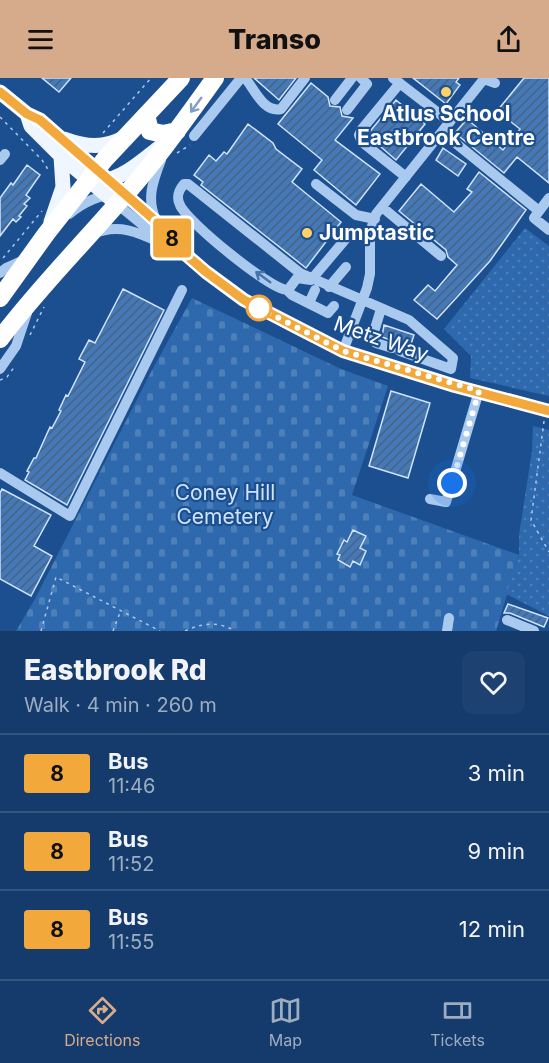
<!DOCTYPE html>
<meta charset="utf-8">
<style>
:root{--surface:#143b6b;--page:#1d4271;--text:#f1f3f6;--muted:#9dadc1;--line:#33557e;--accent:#d6ab8b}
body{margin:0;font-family:Inter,sans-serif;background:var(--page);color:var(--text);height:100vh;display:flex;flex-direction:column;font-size:22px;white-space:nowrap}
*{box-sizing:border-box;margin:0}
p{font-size:20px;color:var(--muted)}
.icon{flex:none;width:33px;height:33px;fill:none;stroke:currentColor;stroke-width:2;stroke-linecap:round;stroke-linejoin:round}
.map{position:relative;height:553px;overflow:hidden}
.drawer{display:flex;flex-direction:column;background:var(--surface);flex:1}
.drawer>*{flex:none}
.badge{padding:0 12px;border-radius:4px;font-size:21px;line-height:39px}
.you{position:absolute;width:30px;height:30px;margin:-15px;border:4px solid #fff;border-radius:50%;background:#1a73e8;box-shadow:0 0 0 9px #1a73e833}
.map>.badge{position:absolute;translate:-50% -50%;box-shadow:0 0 0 3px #fff}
.round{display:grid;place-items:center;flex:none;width:63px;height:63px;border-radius:12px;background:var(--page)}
.headline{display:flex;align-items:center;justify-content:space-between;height:102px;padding:0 24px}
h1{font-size:28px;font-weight:800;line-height:45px}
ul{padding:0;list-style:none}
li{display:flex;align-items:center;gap:18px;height:78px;padding:0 24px;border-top:2px solid var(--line)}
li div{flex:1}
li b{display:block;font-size:22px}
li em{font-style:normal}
li .badge{min-width:66px;font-weight:700;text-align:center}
header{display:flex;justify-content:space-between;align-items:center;height:78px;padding:0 24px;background:var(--accent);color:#111;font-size:27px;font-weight:800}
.tabs{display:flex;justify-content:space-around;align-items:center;height:84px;border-top:2px solid var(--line);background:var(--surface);font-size:16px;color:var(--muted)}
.tabs a{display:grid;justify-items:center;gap:3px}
.tabs .on{color:var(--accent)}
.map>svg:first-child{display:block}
</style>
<header><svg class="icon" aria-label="menu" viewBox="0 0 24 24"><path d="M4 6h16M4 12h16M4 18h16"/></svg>Transo<svg class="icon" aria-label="share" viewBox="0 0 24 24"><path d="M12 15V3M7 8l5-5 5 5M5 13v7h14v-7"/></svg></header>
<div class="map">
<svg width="549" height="553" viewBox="0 0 549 553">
<defs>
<pattern id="cemetery-stones" width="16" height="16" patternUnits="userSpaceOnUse" patternTransform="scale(1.5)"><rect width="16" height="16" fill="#2e69ad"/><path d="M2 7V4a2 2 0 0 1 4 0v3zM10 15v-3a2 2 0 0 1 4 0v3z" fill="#4d80b9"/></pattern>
<pattern id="park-dots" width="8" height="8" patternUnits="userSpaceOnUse" patternTransform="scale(1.5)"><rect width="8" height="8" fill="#2e69ad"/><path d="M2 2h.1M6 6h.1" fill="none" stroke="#4d80b9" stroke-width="1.8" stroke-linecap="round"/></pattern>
<pattern id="building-hatch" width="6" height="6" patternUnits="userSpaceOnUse" patternTransform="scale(1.5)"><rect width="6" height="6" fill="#4478b7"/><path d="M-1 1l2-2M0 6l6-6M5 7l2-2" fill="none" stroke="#486282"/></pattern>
</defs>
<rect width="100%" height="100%" fill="#1b4f8f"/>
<path fill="url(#cemetery-stones)" d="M192,220l149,71 47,17 -36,109 167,60 -23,76h-480l19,-32 117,-229z"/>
<path fill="url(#park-dots)" d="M525,150l24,18v150l-79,-18 1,-22 -27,-27z
M533,348l16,4v186l-43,-22 13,-39v-20l13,-84z"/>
<path fill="url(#building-hatch)" stroke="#cfe3fa" stroke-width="1.5" d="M42,0h29l-12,14z
M254,0h42l-17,22z
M413,0h46l-3,4 4,3 -14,19z
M524,0h25v105l-32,-26 -13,16 -49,-40 12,-14 36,31 17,-21 -23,-18z
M311,5l17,14 2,9 10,1 2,9 11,2 -18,22 45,34 -24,31 -42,-35 8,-10 -44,-36z
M396,22l29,24 -29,36 -29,-25z
M248,46l25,19 3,6 26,20 -10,13 49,40 -35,46 -105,-83 2,-3 -9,-7 15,-20 7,6 8,-9 3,2z
M443,70l23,16 -8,12 -22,-16z
M27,87l13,10 -14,20 4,3 -6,6 3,2 -8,10 2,1 -5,5 -3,-3 -13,17v-38l11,-15 2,2z
M479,94l47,38 -36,51 -53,58 -23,-19 14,-15 7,6 22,-26 -9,-8 -2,-7 -47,-39 22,-27 33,28 18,-20 -5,-3z
M123,211l41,21 -97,195 -42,-25 4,-8 -2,-1 7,-13h2l14,-31 2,1 9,-17 -2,-1 7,-15 2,1 17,-34 -6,-3 10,-19 6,3z
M384,247l30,10 -4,12 -28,-10z
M391,313l39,12 -22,75 -39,-12z
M2,411l49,26 -17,31 18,10 -21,40 -31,-17v-86z
M353,452l13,6 -6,12 6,3 -6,14 -7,-4 -3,6 -12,-7 2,-5 -3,-1 7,-14 3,2z
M508,526l40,14 -4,9 -34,-14h-6z"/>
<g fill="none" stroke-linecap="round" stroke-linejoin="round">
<path stroke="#a9c9ee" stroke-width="1.5" stroke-dasharray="3 4.5" stroke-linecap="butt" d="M0,39l42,43 7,11
M103,55l48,-55
M177,75l13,-8
M3,180l39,-47
M30,257l14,-28
M0,302l7,-3 8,-11
M544,343l-13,99 18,32
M41,553l15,-54 104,54
M113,553l8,-21
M185,553c17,-8 33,-10 50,0"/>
<path stroke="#a9c9ee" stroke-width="10" d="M245,0c9,10 18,35 36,31l24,-31
M393,0l57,44
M400,5l-38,46 -3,6 3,7 44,35
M335,22l17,-22
M347,32l20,-26 -6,-6
M442,54l97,79
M194,58l47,-58
M0,82l5,-6
M316,106l40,31 19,4
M549,120l-15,20 15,12
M117,126l39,32
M382,129l59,49
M69,136c16,-13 35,-22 56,-19 42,34 73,77 120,105 28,17 68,39 98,51 18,7 38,12 56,17 50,16 100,29 150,44
M156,142c-10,-21 -3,-39 5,-60
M93,156c29,-13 52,2 79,14
M0,195l6,-5 20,-9
M311,202l-14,-2 -9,12c-16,1 -101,-68 -108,-85 -4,-8 -2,-14 4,-21h4l112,89 109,47 44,38 -2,11 -51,-18
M311,202l38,-45
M329,209l17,-20
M287,212l5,5 36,18 6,-7
M309,225l6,-13
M381,231l-8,26 3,8 16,5
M343,273l24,-63 3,-14v-42l6,-18 108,-135 11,4
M0,291l16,-23 11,-33
M0,395l70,43 112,-226
M430,421l16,3 33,-111
M507,542l27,11
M447,553l2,-13"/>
<path stroke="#f0f6ff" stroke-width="15" d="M0,14l27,22 13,6 85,75
M27,36l4,12 30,30 56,48
M64,61c22,8 40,10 61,-2
M101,103c22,-2 42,-21 59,-34
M51,144l12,-35 -2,-31"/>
<path stroke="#fff" stroke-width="18" d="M146,37l4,16 13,3 14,-3
M0,220l46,-64 59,-75 76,-81
M0,261c37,-49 77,-89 117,-135 36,-39 67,-83 98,-126"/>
</g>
<defs><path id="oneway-shaft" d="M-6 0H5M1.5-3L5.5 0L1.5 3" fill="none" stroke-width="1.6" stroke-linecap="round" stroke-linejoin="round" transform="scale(1.5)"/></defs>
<use stroke="#829ec1" href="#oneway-shaft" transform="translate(196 27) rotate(126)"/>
<use stroke="#4674ac" href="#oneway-shaft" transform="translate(263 199) rotate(-144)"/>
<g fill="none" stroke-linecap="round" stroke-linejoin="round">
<defs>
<path id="line" d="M0,14l27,22 13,6 118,103 26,30 22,19 38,28 99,51 112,35 94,25"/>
</defs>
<use href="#line" stroke="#fff" stroke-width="14"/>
<use href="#line" stroke="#f2a83b" stroke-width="9"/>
<path stroke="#fff" stroke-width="6" stroke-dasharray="0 10.8" d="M259,230l84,43 136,40 -27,92"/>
</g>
<g fill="#ffd166" stroke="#1b4f8f" stroke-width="2">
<circle cx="446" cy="14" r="6"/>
<circle cx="307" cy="155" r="6"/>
</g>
<circle fill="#fff" stroke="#f2a83b" stroke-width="3" cx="259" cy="230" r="12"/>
<g text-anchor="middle" stroke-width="4.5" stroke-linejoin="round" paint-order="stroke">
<g font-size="21" font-weight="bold" fill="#fff" stroke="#1b4f8f">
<text x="446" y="43">Atlus School<tspan x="446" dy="24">Eastbrook Centre</tspan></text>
<text x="319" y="162" text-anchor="start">Jumptastic</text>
</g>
<g font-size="21" fill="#fff" stroke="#1b4f8f">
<text transform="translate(381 261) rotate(19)" y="7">Metz Way</text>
</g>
<g font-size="21" fill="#cfe3fa" stroke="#1b4f8f">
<text x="225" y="422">Coney Hill<tspan x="225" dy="24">Cemetery</tspan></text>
</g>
</g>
</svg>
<div class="you" style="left:452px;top:405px"></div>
<b class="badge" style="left:172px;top:160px;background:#f2a83b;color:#111">8</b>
</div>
<section class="drawer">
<div class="headline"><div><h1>Eastbrook Rd</h1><p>Walk · 4 min · 260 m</p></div><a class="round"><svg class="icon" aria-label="heart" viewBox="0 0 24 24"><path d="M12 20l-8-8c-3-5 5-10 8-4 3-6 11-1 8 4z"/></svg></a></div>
<ul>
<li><span class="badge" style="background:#f2a83b;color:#111">8</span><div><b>Bus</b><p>11:46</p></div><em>3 min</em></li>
<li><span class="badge" style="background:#f2a83b;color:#111">8</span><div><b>Bus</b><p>11:52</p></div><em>9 min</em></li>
<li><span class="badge" style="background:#f2a83b;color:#111">8</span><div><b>Bus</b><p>11:55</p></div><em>12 min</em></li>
</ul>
</section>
<nav class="tabs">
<a class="on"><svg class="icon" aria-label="directions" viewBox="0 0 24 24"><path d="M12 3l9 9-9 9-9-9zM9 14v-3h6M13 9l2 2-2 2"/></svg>Directions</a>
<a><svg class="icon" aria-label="map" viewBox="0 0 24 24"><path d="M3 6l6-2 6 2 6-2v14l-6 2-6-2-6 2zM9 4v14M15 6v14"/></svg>Map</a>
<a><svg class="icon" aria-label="tickets" viewBox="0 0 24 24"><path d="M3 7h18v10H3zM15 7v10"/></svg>Tickets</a>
</nav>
